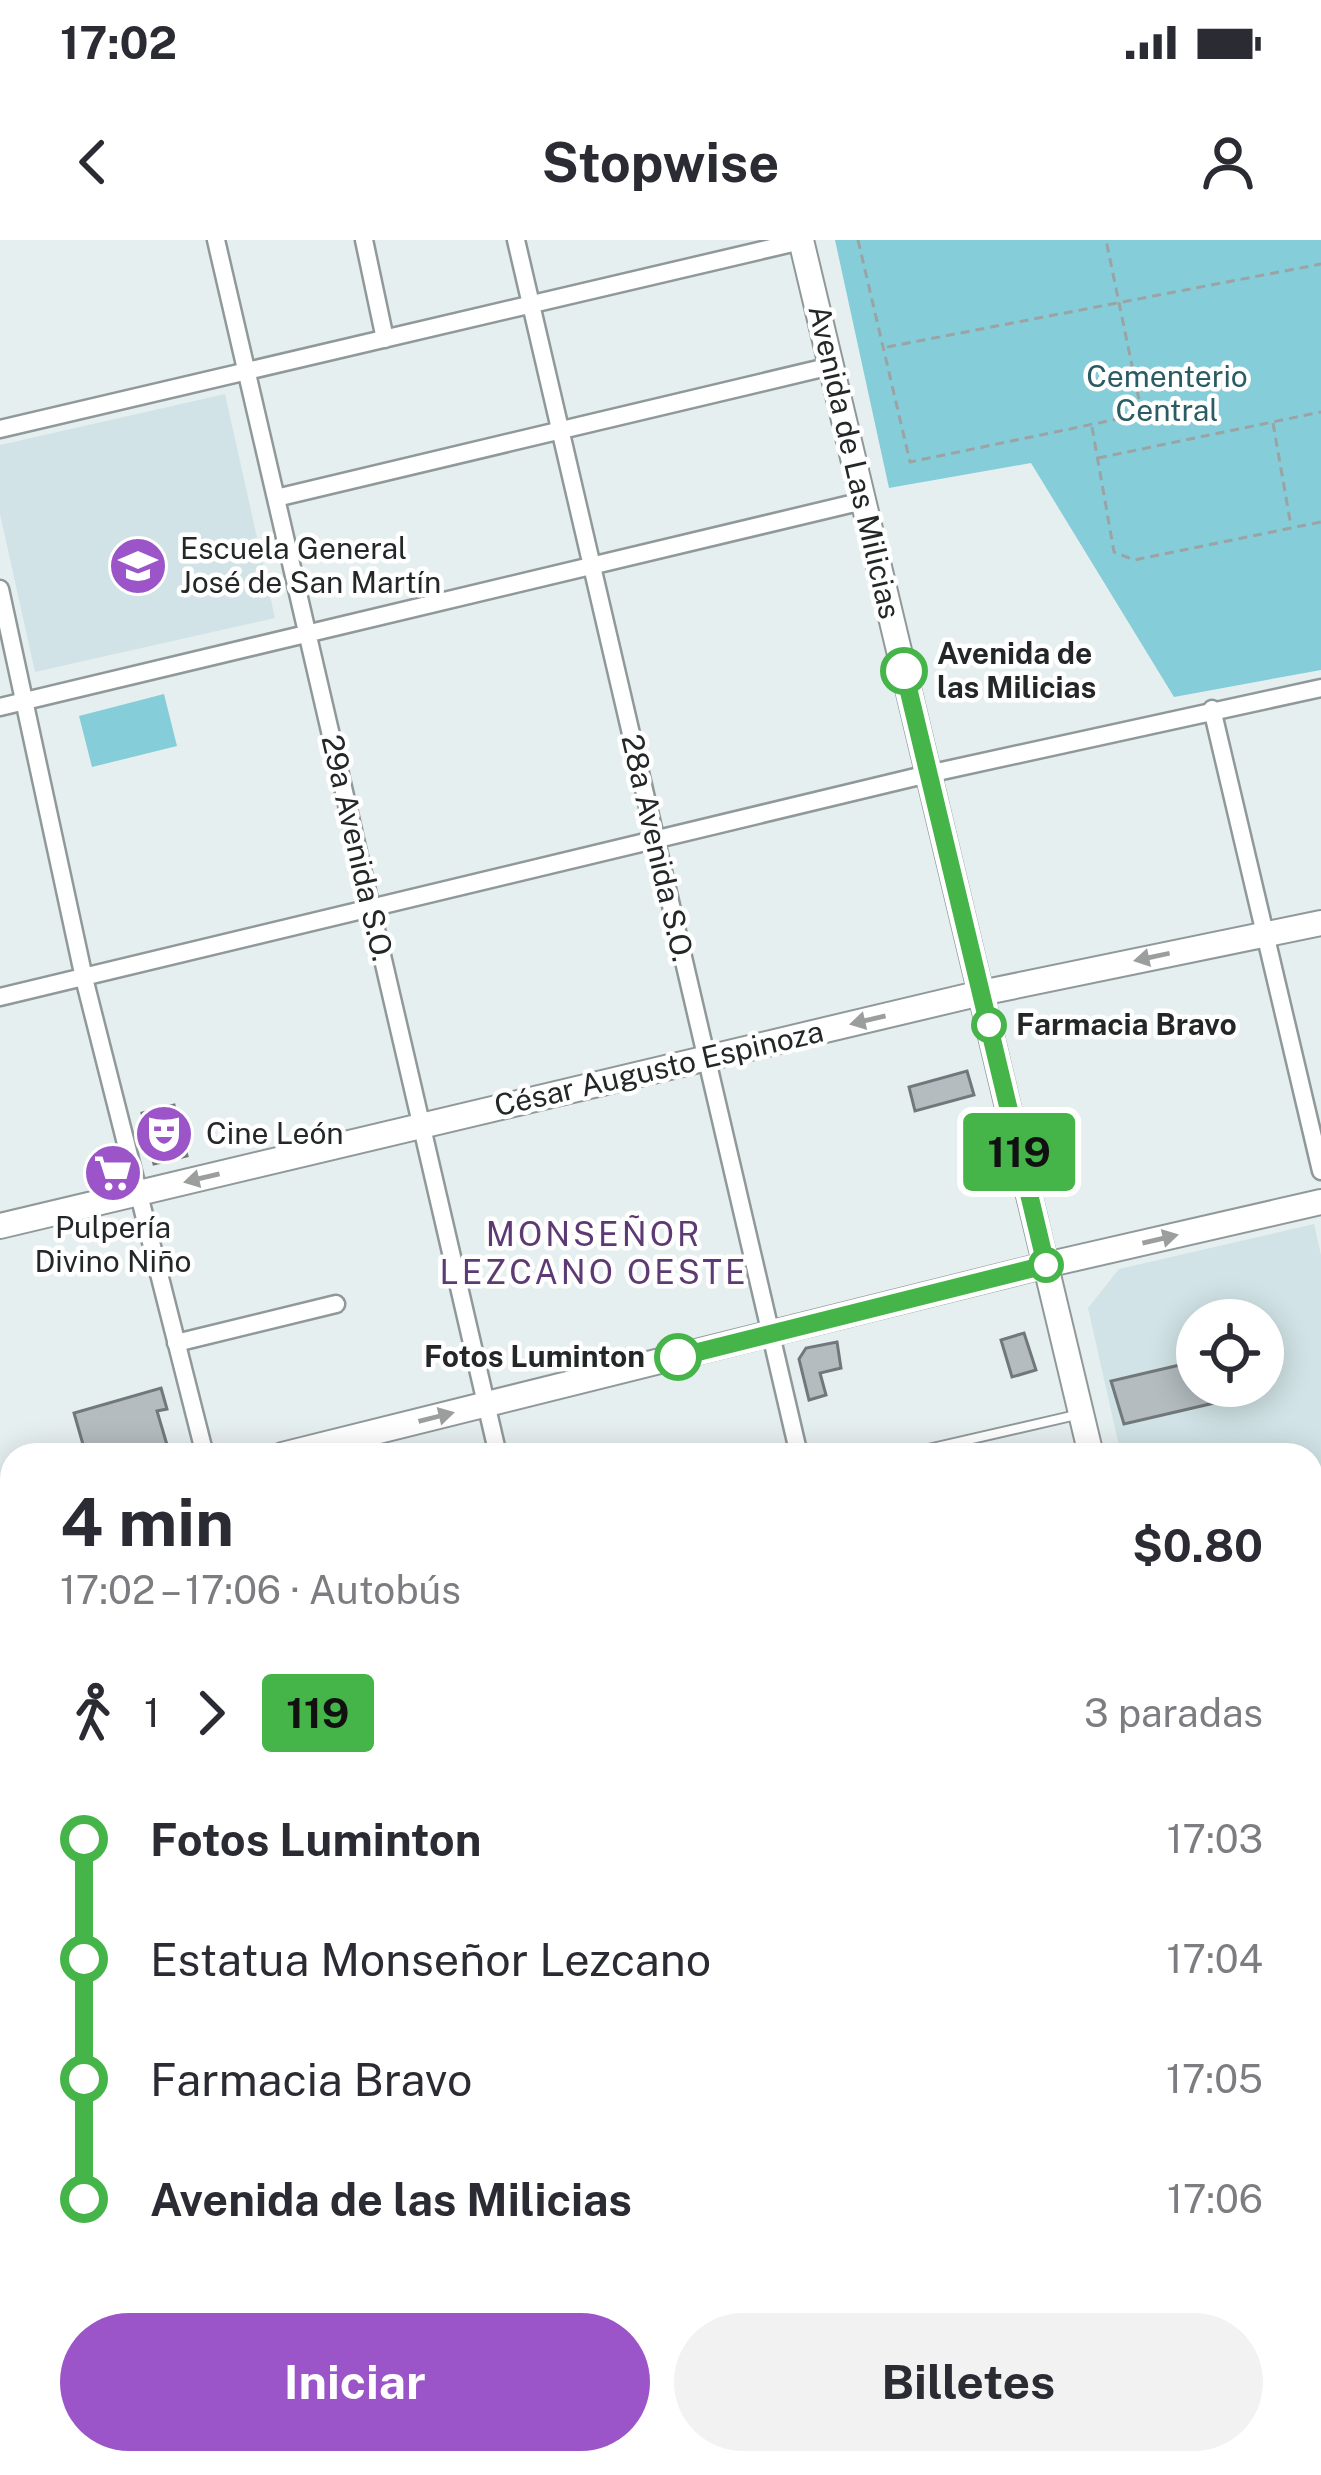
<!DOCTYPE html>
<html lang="es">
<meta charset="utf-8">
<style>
:root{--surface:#fff;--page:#f2f2f3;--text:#2b2b33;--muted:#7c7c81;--accent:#9c55c9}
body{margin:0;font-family:"Public Sans",sans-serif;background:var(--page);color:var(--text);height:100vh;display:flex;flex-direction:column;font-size:45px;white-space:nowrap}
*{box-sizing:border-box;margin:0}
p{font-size:39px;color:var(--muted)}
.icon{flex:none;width:66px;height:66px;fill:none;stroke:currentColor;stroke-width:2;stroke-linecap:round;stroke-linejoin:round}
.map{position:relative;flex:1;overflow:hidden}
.side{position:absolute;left:0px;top:1203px;width:1323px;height:1032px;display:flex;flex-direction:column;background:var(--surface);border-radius:36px 36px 0 0;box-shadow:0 6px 30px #0003}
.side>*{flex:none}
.badge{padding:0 24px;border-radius:9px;font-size:42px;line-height:78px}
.buttons{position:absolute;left:1176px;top:1059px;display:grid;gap:24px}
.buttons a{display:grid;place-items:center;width:108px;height:108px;border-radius:50%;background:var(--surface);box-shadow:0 6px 30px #0003;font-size:60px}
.map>.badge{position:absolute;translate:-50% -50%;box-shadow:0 0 0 6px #fff}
.legs{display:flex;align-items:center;gap:18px;height:132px;padding:0 60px;font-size:39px}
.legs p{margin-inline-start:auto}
.head{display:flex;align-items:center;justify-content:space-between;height:204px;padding:0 60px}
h1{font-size:66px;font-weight:700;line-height:90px}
.primary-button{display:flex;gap:24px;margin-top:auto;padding:24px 60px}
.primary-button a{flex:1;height:138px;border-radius:72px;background:var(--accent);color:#fff;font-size:48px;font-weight:700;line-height:138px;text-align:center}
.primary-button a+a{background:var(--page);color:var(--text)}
ul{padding:0 60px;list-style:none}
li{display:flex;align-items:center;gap:42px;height:120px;font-size:45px}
li i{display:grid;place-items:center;width:18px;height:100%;margin:0 15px;background:currentColor}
li i::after{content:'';width:30px;height:30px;margin:-15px;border:9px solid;border-radius:50%;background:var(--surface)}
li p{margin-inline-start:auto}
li:first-child i{background:linear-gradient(#0000 50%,currentColor 0)}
li:last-child i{background:linear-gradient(currentColor 50%,#0000 0)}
.status{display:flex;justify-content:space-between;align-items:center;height:84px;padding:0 60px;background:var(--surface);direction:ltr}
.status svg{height:33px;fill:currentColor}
header{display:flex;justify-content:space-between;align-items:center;height:156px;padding:0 60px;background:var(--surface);font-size:54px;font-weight:700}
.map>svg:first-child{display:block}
</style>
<div class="status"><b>17:02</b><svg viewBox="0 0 49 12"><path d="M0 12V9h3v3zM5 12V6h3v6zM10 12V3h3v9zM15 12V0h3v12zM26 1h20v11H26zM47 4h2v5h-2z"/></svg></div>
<header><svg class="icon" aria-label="back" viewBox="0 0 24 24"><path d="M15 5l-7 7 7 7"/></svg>Stopwise<svg class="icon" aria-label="person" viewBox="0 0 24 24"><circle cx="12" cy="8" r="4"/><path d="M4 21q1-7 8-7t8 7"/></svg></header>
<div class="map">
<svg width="1321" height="2235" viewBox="0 0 1321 2235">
<rect width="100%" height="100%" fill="#e6eff0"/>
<path fill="#d1e3e6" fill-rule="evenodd" d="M225,154l50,224 -240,54 -35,-158v-69z
M1314,984l7,31v217l-10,2v-19h-190l-33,-147 31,-39zM1197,1080h66v66h-66z"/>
<path fill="#85cdd8" d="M835,0h486v430l-147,27 -143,-234 -142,25z
M164,454l13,52 -85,21 -13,-51z"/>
<path fill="#b4bcc0" stroke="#71787c" stroke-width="3" d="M967,831l7,24 -59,16 -6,-24z
M174,865l13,51 -33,8 -12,-51z
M1024,1093l12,37 -24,7 -11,-37z
M837,1102l4,26 -21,5 6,22 -17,5 -10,-41 7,-11z
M1197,1121v25h27l3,14 -103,24 -13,-43z
M161,1148l6,21 -10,2 13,44h-84l-12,-42z"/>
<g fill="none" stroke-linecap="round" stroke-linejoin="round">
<defs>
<path id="lane" d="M902,1215l174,-40
M0,1845l12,-6
M0,1981l12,-7"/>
<path id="street" d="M216,0l282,1215
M364,0l21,99
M516,0l283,1215
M0,189l801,-188
M276,258l555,-132
M0,349l84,389 121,477
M0,467l863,-206
M1212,469l109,462
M0,757l928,-223 393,-86
M176,1103l160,-39
M0,1427l12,-3
M1311,1450l10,-3
M0,1573l12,-4
M0,1629l12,49
M1311,1739l10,-2
M1311,2032l10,-3
M0,2052l12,21
M97,2223l6,12
M253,2223l5,12
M440,2223l3,12
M733,2223l3,12
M1034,2223l3,12
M473,2235l48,-12"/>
<path id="secondary" d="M801,0l290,1215
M0,986l981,-233 340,-70
M282,1215l764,-190 275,-63
M1311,1255l10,-3
M0,1272l12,-2
M1311,2195l10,37"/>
</defs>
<use href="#lane" stroke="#90999a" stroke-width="12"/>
<use href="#street" stroke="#90999a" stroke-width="21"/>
<use href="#secondary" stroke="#90999a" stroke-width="28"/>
<path stroke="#9ca3a4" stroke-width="3" stroke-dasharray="9 6" stroke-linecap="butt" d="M858,0l52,222 232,-48 -36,-174
M887,107l434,-83
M1273,183l18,103
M1092,187l22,125 20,8 187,-38
M1098,218l223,-46"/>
<use href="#lane" stroke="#fff" stroke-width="8"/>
<use href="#street" stroke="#fff" stroke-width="16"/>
<use href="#secondary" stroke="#fff" stroke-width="24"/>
</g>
<defs><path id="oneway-solid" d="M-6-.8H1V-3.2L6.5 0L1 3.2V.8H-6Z" transform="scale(3)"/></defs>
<g fill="#9c9e9e">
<use href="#oneway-solid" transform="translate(1152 717) rotate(168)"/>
<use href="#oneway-solid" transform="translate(868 780) rotate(167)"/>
<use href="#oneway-solid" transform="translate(202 938) rotate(167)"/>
<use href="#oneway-solid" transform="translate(1160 999) rotate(-13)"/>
<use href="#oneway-solid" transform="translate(436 1177) rotate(-14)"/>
</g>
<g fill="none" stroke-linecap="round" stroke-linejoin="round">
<defs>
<path id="line-1" d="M678,1117l368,-92 -142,-594"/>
</defs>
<use href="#line-1" stroke="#fff" stroke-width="27"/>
<use href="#line-1" stroke="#45b549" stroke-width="18"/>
</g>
<defs>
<symbol id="school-disc" viewBox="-11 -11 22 22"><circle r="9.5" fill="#9c55c9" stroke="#fff"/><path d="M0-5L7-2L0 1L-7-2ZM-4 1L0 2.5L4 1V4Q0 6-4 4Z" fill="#fff"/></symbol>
<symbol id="theatre-disc" viewBox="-11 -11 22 22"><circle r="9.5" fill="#9c55c9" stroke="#fff"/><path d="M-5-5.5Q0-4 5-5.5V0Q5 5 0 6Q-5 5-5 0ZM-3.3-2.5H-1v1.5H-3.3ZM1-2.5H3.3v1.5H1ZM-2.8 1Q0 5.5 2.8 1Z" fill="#fff"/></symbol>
<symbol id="supermarket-disc" viewBox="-11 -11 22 22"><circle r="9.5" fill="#9c55c9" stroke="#fff"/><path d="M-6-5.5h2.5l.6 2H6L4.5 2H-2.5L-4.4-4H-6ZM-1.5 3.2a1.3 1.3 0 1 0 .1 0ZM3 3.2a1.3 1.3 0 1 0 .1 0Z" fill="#fff"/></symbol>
</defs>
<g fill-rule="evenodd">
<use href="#school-disc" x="105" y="293" width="66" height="66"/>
<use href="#theatre-disc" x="131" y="861" width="66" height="66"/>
<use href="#supermarket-disc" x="80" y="900" width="66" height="66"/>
</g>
<g fill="#fff" stroke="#45b549" stroke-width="6">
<circle cx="904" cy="431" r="21"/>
<circle cx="989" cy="785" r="15"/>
<circle cx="1046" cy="1025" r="15"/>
<circle cx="678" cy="1117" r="21"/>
</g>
<g text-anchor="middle" stroke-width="9" stroke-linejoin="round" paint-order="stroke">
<g font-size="30" fill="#2a5c63" stroke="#fff">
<text x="1167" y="147">Cementerio<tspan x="1167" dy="34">Central</tspan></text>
</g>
<g font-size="30" fill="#232727" stroke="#fff">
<text transform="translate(854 222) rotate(77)" y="10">Avenida de Las Milicias</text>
<text transform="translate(357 608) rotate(77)" y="10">29a Avenida S.O.</text>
<text transform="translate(657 608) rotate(77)" y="10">28a Avenida S.O.</text>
<text transform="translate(659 829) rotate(-13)" y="10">César Augusto Espinoza</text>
</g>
<g font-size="30" fill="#232727" stroke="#fff" text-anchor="start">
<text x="180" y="319">Escuela General<tspan x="180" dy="34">José de San Martín</tspan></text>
<text x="206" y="904">Cine León</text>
<text x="113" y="998" text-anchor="middle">Pulpería<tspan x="113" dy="34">Divino Niño</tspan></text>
</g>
<g font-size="30" font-weight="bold" fill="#232727" stroke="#fff" text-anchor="start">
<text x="937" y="424">Avenida de<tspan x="937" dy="34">las Milicias</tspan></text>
<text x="1016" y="795">Farmacia Bravo</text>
<text x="645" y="1127" text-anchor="end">Fotos Luminton</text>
</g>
<g font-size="33" letter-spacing="3" fill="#5d3a74" stroke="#fff">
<text x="594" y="1006">MONSEÑOR<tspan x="594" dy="38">LEZCANO OESTE</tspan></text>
</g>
</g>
</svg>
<div class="buttons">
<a><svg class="icon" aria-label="locate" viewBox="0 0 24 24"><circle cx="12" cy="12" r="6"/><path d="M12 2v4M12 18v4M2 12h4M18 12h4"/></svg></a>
</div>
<b class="badge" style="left:1019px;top:912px;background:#45b549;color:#111">119</b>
<section class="side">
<div class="head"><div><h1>4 min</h1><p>17:02 – 17:06 · Autobús</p></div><b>$0.80</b></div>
<div class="legs"><svg class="icon" aria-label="walk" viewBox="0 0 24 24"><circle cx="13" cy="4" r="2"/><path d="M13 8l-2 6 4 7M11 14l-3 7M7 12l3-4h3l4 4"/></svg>1<svg class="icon" aria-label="forward" viewBox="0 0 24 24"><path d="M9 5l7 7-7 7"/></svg><b class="badge" style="background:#45b549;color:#111">119</b><p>3 paradas</p></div>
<ul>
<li><i style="color:#45b549"></i><b>Fotos Luminton</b><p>17:03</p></li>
<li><i style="color:#45b549"></i><span>Estatua Monseñor Lezcano</span><p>17:04</p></li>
<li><i style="color:#45b549"></i><span>Farmacia Bravo</span><p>17:05</p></li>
<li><i style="color:#45b549"></i><b>Avenida de las Milicias</b><p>17:06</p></li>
</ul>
<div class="primary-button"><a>Iniciar</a><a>Billetes</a></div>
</section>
</div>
